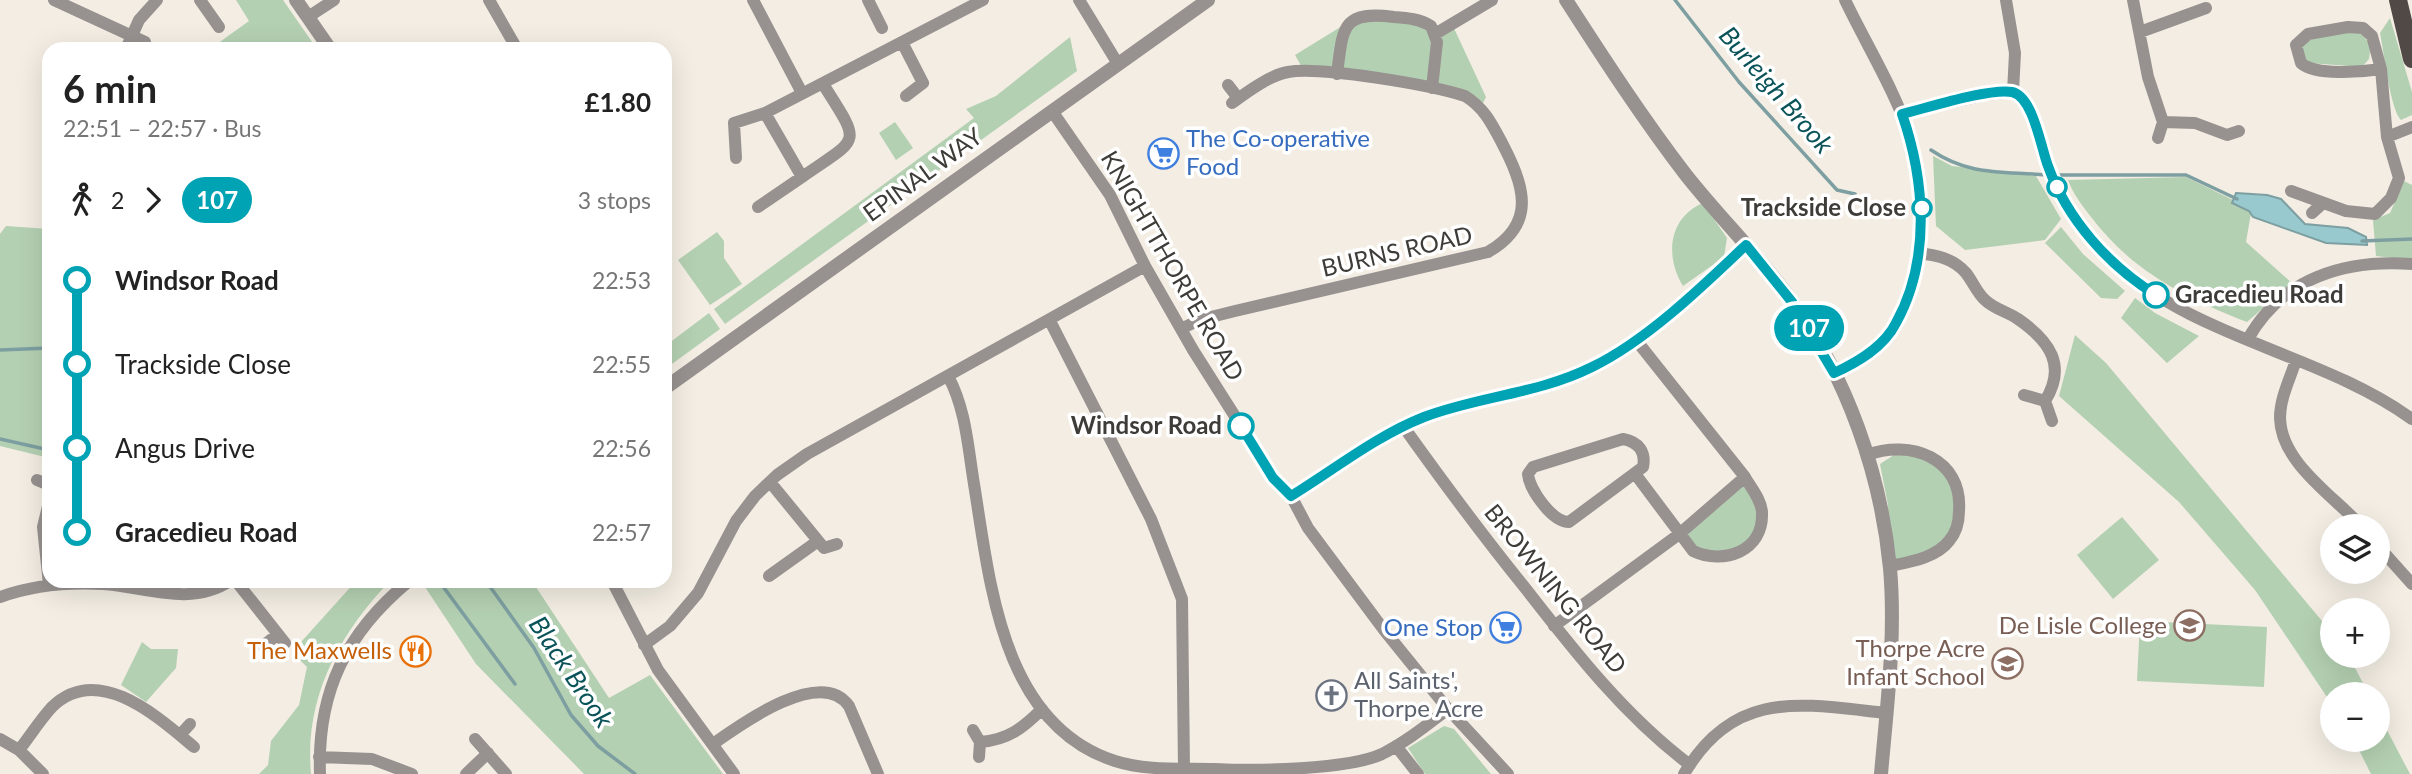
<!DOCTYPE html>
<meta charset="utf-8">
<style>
:root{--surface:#fff;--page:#f2f2f2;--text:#222;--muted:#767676}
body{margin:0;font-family:Lato,sans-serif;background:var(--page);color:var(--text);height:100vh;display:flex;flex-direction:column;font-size:26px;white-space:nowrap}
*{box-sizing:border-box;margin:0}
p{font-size:23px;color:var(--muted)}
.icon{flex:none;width:38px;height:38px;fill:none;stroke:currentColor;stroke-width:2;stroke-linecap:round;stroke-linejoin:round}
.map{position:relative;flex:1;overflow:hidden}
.drawer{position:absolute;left:42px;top:42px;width:630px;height:546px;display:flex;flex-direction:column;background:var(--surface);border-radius:21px;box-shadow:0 7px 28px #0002}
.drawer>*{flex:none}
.badge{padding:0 14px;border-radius:23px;font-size:24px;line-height:46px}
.buttons{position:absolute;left:2320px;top:514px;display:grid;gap:14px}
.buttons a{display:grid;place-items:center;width:70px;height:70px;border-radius:50%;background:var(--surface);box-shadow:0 7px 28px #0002;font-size:35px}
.map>.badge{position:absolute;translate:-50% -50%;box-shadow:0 0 0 4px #fff}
.legs{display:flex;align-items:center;gap:10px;height:77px;padding:0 21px;font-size:23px}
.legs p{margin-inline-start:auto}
.headline{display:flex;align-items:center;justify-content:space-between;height:119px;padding:0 21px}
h1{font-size:38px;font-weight:700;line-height:52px}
ul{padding:0 21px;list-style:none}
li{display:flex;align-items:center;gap:24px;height:84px;font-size:26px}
li i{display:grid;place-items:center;width:10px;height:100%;margin:0 9px;background:currentColor}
li i::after{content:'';width:18px;height:18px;margin:-9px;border:5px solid;border-radius:50%;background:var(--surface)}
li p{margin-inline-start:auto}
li:first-child i{background:linear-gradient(#0000 50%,currentColor 0)}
li:last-child i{background:linear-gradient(currentColor 50%,#0000 0)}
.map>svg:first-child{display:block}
</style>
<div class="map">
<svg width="2412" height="774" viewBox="0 0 2412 774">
<rect width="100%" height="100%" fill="#f3ede3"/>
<path fill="#b4d0b2" d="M236,0h47l34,49h-107l39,-28z
M1360,15l71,11 21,-2 34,73 -5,10 -16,-11 -161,-25 -9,-16z
M2390,18l22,74v23l-11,5c-11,-11 -17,-68 -21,-87z
M2357,31c11,7 15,15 12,28l-7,8 -53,-4 -6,-3 -1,-18 5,-3z
M1070,37l7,34 -352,253 -11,-15 260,-191 -8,-9 30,-13z
M895,122l18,26 -17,12 -17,-27z
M1933,156l19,10 84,10 25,43 -16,21 -80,10 -29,-24z
M2186,177l47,23v3l18,10 -5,29 46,41 -45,39c-62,-24 -115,-51 -156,-105 -9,-12 -18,-23 -23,-37z
M2404,181l8,4v75l-36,-4 -3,-36 17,-7z
M1703,203l24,35 -3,19 -41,29c-18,-29 -15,-68 20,-83z
M6,226l43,3v229l-49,-12v-212z
M2061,227l22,27 42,37 -8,8 -16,-1 -56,-55z
M717,232l7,9v17l18,26 -32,21 -32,-45z
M2135,298l20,15 44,23 -32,27 -46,-45z
M709,313l11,16 -55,40v-23z
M2075,335l31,28 227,271v22h16l20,39h-36v11l-78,-116 -76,-88 -120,-106z
M1906,447l37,19 17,35 -11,41 -59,24 -2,-61 -8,-41z
M1745,477l17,35 -13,34 -43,11 -28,-22z
M2122,517l37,43 -46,39 -36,-44z
M356,581h34c-51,53 -86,117 -79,193h-52l9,-9 3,-24 28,-36 8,-38 -15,-15z
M426,581h106l77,117 41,-23 73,99h-139l-108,-110 -53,-80z
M2140,621l127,6 -3,60 -127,-6z
M142,642l9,7h27l-2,19 -30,34 -25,-17z
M2378,713l32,61h-39l-17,-34h24z
M1444,726l10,3 37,45h-66l-17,-26z"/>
<path fill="#98c9ce" stroke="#7d9fa1" stroke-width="2" d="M2236,193l31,2 14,4 24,25 43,4 18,9 1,8 -41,-2 -73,-26 -4,-6 -17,-8z"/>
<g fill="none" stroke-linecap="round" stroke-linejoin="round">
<path stroke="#7d9fa1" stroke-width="3.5" d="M1675,0l64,82 98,108 18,4
M1931,150c38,26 71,21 115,25
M2054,175h132l51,24
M2362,241l50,-2
M0,350l49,-2
M0,439l49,11
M439,581l76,103
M486,581l48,67 37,67 27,31 37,28"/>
<path stroke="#979290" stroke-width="12" d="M54,0l91,42
M200,0l19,27
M489,0l28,49
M753,0l49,93
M868,0l14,28
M1079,0l39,64
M2006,0l9,53 -2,39
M2133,0l15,77 15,45 -5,16
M308,17l26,-17
M2140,32l66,-24
M1435,34l57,-34
M903,44l20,39 -17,13
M126,49l13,-29 18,-20
M1337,74c6,-46 4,-64 57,-57 13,1 26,2 37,9l6,16 -5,46
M1228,85l10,13
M1052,111l58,84 35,71 48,84 81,128 17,18 17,32 76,102 64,79 60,65
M765,113l37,64c59,-41 60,-31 21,-93
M1902,114l83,-19 28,-3c27,18 27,61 41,89 14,30 35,58 59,81 84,78 207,91 299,157
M2163,122l32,1 32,12 12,-4
M2387,137l25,-10
M736,158l-2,-35 31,-10 218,-113
M2291,191l55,20 29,3 16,-16 8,-20 -12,-41 -6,-68 -9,-33 -9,-8 -15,-1 -40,7 -12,11 5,18c14,13 61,9 80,6
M758,207l44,-30
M2312,213l11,-10
M1917,253c19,2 36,5 49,20 7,9 11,20 19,27 9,9 23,12 33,19 32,22 49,47 27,82l7,20
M1050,321l101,198 31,80 2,169
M1181,329l18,-9 36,-9 253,-59c50,-29 36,-67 13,-111 -10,-19 -18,-34 -36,-45 -34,-11 -145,-30 -177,-24 -18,3 -41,20 -56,31
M2248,339c34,-61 97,-80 164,-75
M2296,360c-6,19 -16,38 -16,58 1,45 54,78 82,109
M1834,373c24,-11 49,-26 62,-49 29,-52 32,-128 15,-184 -15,-48 -44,-94 -66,-140
M948,376c18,33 20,72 26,108 16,98 27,240 141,277 31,10 67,7 100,8 39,2 133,1 167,-15 24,-12 45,-29 66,-45
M2024,395l21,6
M1403,426c40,56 80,110 123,163 49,63 99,127 164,176
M1623,439c16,3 23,13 20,28l-74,55c-17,0 -40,-33 -41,-48l5,-7z
M1867,455c43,-16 96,3 92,56 0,11 -3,22 -10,30 -13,17 -40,21 -59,25
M1636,475l57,76c30,14 71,1 69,-39 -1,-13 -11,-24 -17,-35
M37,480l12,5
M770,482l54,66 13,-4
M1291,496c44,-27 85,-60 133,-79 55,-21 114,-23 168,-50 54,-26 110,-81 154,-122
M2378,546l34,38
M769,576l49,-35
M236,581l49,62
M612,581l46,89 76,104
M49,585l-6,-58 6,-25
M0,597c33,-12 68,-15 103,-13 43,3 87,23 127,-3
M1554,626l124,-91 67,-58 -109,-137
M644,645l26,-19 28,-33 38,-72 19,-25 22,-21 30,-21 338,-188
M263,646l14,-11
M973,730l7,12 -1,15
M180,735l10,-11
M0,739l19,11 24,24
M475,739l31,35
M980,742c28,-2 43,-14 62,-33
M713,744c28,-20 108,-78 136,-38l29,68
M1396,746l22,28
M19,750c11,-14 21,-30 33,-43 46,-45 106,10 142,40
M319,757l53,2 40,15
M320,774c-3,-82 26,-141 89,-193
M466,774l22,-21
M1684,774c51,-86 118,-70 202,-61"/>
<path stroke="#979290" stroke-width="14" d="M296,0l34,49
M1566,0c38,59 77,119 120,175 34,43 74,82 106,126 55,77 89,173 98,267 6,69 -3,137 -9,206
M665,388l543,-388"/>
<path stroke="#514946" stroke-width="18" d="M2398,0l14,59"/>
</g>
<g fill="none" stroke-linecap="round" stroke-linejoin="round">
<defs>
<path id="line-1" d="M1241,426l32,52 18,18c44,-27 85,-60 133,-79 55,-21 114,-23 168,-50 54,-26 111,-81 154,-122l46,57 42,71c24,-11 50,-26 62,-50 35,-63 29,-143 6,-209 25,-6 87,-26 110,-22 21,4 29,56 36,74 19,53 60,99 108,129"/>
</defs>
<use href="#line-1" stroke="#fff" stroke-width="16"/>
<use href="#line-1" stroke="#00a3b4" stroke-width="10"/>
</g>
<defs>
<symbol id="supermarket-ring" viewBox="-11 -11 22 22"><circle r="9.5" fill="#fff" stroke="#3f7fe0" stroke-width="1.5"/><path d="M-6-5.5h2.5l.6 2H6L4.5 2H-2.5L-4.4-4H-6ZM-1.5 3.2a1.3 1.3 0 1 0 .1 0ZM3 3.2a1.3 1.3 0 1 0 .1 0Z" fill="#3f7fe0"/></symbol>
<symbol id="school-ring" viewBox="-11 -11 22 22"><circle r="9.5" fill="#fff" stroke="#8d6e63" stroke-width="1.5"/><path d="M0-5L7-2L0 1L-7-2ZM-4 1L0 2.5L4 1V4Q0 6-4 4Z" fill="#8d6e63"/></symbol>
<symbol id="restaurant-ring" viewBox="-11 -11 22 22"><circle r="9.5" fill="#fff" stroke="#e8710a" stroke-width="1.5"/><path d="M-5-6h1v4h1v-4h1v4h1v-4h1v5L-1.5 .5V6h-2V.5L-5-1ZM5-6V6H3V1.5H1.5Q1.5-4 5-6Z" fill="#e8710a"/></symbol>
<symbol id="church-ring" viewBox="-11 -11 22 22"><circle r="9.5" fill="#fff" stroke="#6b7280" stroke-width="1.5"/><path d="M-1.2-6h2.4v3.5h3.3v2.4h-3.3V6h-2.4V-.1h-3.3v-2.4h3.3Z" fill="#6b7280"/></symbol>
</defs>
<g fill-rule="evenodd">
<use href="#supermarket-ring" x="1146" y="136" width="35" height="35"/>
<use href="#school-ring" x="2172" y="608" width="35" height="35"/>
<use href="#supermarket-ring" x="1488" y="610" width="35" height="35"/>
<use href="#restaurant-ring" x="398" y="634" width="35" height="35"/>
<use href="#school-ring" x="1990" y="646" width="35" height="35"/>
<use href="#church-ring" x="1314" y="678" width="35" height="35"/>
</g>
<g fill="#fff" stroke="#00a3b4" stroke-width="3.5">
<circle cx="2057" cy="187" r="9"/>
<circle cx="1922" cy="208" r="9"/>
<circle cx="2156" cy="295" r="12"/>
<circle cx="1241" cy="426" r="12"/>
</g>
<g text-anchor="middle" stroke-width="7" stroke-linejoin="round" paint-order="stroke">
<g font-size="24" fill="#366cbe" stroke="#fff" text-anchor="start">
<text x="1186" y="147">The Co-operative<tspan x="1186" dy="28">Food</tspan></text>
<text x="1483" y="636" text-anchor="end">One Stop</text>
</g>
<g font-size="24" fill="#3e3c38" stroke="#fff">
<text transform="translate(923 175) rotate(-36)" y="8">EPINAL WAY</text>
<text transform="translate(1397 252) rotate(-13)" y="8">BURNS ROAD</text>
<text transform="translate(1172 266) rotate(60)" y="8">KNIGHTTHORPE ROAD</text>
<text transform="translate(1555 589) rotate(51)" y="8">BROWNING ROAD</text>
</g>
<g font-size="24" font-weight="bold" fill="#3e3c38" stroke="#fff" text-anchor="end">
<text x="1906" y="216">Trackside Close</text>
<text x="2175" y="303" text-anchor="start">Gracedieu Road</text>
<text x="1222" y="434">Windsor Road</text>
</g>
<g font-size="24" fill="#785e54" stroke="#fff" text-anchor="end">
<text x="2167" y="634">De Lisle College</text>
<text x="1985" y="657">Thorpe Acre<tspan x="1985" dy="28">Infant School</tspan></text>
</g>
<g font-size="24" fill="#c56008" stroke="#fff" text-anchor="end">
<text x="392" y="659">The Maxwells</text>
</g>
<g font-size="24" fill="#5b616d" stroke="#fff" text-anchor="start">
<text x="1354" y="689">All Saints',<tspan x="1354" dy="28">Thorpe Acre</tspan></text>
</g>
<g font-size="26" font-style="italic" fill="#0a5359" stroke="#fff">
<text transform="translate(1776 90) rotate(49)" y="9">Burleigh Brook</text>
<text transform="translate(571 672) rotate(56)" y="9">Black Brook</text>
</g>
</g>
</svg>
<div class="buttons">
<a><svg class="icon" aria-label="layers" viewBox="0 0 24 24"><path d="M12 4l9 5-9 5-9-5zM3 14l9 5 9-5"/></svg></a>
<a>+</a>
<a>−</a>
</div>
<b class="badge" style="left:1809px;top:328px;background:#00a3b4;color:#fff">107</b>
<section class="drawer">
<div class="headline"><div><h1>6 min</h1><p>22:51 – 22:57 · Bus</p></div><b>£1.80</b></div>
<div class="legs"><svg class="icon" aria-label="walk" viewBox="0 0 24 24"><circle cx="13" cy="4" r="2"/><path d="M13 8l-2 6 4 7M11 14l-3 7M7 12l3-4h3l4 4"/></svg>2<svg class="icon" aria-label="forward" viewBox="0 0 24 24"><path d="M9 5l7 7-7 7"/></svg><b class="badge" style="background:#00a3b4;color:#fff">107</b><p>3 stops</p></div>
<ul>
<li><i style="color:#00a3b4"></i><b>Windsor Road</b><p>22:53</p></li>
<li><i style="color:#00a3b4"></i><span>Trackside Close</span><p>22:55</p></li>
<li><i style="color:#00a3b4"></i><span>Angus Drive</span><p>22:56</p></li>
<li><i style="color:#00a3b4"></i><b>Gracedieu Road</b><p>22:57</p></li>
</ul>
</section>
</div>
